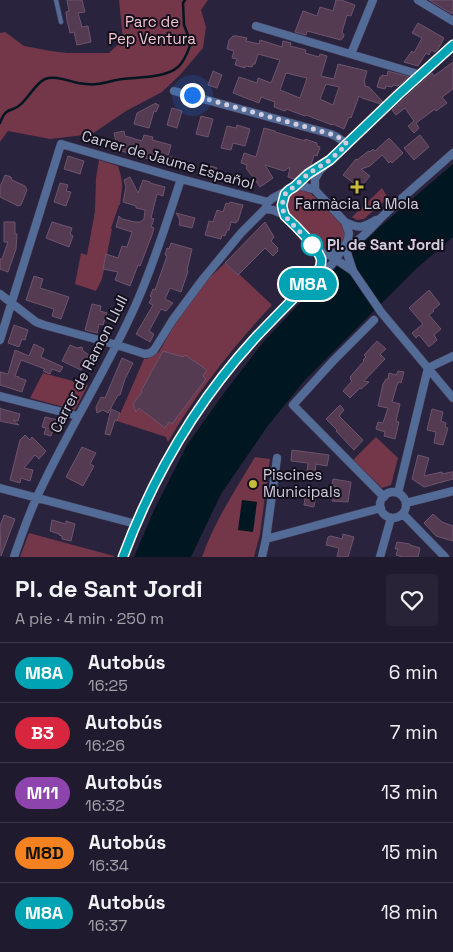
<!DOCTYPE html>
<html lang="es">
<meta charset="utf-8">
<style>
:root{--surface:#201a2e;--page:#282336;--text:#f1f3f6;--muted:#a2a1aa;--line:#3d384a}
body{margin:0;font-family:"Space Grotesk",sans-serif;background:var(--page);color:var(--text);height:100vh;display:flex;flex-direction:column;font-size:19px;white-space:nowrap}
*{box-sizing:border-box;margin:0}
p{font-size:16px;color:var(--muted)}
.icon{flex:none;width:28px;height:28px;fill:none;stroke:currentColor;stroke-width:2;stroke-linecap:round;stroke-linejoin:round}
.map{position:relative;height:557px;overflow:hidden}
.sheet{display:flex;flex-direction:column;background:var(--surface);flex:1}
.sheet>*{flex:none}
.badge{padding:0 10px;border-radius:16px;font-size:18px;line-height:32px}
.you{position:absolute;width:25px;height:25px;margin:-12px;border:4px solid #fff;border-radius:50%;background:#1a73e8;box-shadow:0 0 0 8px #1a73e833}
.map>.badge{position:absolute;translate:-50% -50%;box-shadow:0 0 0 2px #fff}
.round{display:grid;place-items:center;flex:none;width:52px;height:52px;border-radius:5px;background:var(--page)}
.overview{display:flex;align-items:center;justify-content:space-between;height:85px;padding:0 15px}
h1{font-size:24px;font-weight:700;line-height:38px}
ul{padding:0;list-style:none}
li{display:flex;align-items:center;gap:15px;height:60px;padding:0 15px;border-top:1px solid var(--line)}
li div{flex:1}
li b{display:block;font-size:19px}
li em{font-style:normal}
li .badge{min-width:55px;font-weight:700;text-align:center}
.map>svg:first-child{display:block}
</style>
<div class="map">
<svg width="453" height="557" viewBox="0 0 453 557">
<rect width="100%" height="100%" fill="#2a233e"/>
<path fill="#743649" d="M119,0h89l-7,10 5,17 -3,21 -23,27 -18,17 -36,19 -34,23 -42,5 -42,-8 -8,11v-109l5,-1 19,14 27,5 16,2h42l14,-13z
M99,160l19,6c6,18 4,21 2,39h-1l-8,23 1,1 -10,50 -6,12 -21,-7 6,-31 6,2 8,-44 1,-33z
M382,188l6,10 -24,21 -7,1 -5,-3z
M299,190c4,0 4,-1 8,1 7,4 36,33 38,40 3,9 -9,23 -18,20 -1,0 -6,-4 -7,-5l-33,-35 -1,-10 6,-7z
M225,263l13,12 1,-1 33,31c-39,42 -75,87 -104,137l-2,-5 -49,-16 27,-62h3l12,-7 18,-32 29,-39z
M43,373l45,12 -13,25 -45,-12z
M376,437l22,21 -7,27 -9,3 -29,-28z
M255,457l15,2 -10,75 -6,23h-52c12,-35 34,-68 53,-100z
M29,533l85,23v1h-94z"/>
<path fill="#001721" d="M453,164v73l-36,31 -113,113 -37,46 -46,67 -30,63h-57l20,-47 33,-65 37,-52 40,-52 53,-56 65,-60z
M242,500l15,2 -4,30 -15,-2z"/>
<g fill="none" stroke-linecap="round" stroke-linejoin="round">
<path stroke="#001721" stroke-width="2.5" d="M0,123c7,-19 12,-9 21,-19 7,-6 15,-21 24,-25 10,-4 23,2 33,4 6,1 14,2 19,1 9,-1 17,-4 26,-5 17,-2 42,-1 55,-12 7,-6 10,-16 13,-24l-7,-18 -1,-22 2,-3"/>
</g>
<path fill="#543b52" stroke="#6e546d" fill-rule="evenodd" d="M67,0h15l3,12 -7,1 4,14 6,-1 3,16 -14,3 -3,-13 -4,1 -3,-13 -1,-8 3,-1z
M336,0h5l14,5 -4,11 -4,-1 -5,17 2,3 -1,3 -2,2 -34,-9 -1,4 -11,-3 8,-21 14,5 3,-9 13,4z
M429,0h24v14l-6,-3z
M418,23l26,15 -6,11 -3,3 -4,-2 -2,5 -3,-2 -8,13 -14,-4 8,-11 2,2 8,-15 -10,-5z
M233,36h4l10,2 -1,3 13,3 1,-4 22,7 1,-6 8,2 -1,3 16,4 -1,3 14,4 1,-3 7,2 -6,20 13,3 4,-15 29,7 -3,11 1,1v3l4,1 14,15 -2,2 -19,-6 -3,-2 -8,22 -2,-1 -5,12 -11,-5 -1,1 -26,-10 -1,1 -19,-7 -1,2 -11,-4 1,-5 -14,-5 -2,6 -26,-10 6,-16 18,6 1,-5 13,5 9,-23 -22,-6 -3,10h-2l-1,3 -7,-1v2l-10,-3 2,-6 -5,-1 2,-7 -7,-2 2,-9zM286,73l21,5 -7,20 -20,-8zM326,84l13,3 -6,18 -13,-6z
M453,62v27l-11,8 5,6 -11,8 -1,-2 -19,14 3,5 -5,5 -6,-7 6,-5 -9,-13 -9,7 -4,-5 40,-37 2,3z
M213,71l9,4 -5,13 -9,-3z
M388,71l21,6 -11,9 -5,-1 -1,2 -6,-1 -1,3 -8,-2 3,-10h2v-2l5,1z
M156,103v1l3,1 -3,7 -2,-1 -5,17 -15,-4 3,-11z
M172,108l10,3 -5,17 -10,-3z
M201,116l12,3 -5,18 -12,-3z
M237,125l13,4 -5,17 -12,-3 -2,7 -10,-2 6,-22 9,2z
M264,128l11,3v1l30,9v-2l12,4v3l3,1 -3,9 -3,-1 -3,10 -17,14 -6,-2 2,-10 -6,4 -19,-6 8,13 -13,9 -14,-19 1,-3 -6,-2 3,-10 12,4z
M124,131l1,5 17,5 2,-6 9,2 -1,3 19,5 -3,11 14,4 -2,8 -62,-18 -4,-17z
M420,135l9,12 -15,13 -10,-12z
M389,138l14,15 -11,10 -1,-2 -2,2 -7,-8 -12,11 -9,3 9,7 -10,12 -17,-13 13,-16 1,1 9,-7 3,-2 1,1 3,-3 2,2z
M68,156l16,5 -4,13 -16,-5z
M201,163l16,5 -3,10 -16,-4z
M5,175l6,2 1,3 13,6 2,4 -6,15 -3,1 -18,-9v-10z
M130,177l8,16 5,-13 7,2v1l15,4 -2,9 -6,-2 -6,24 3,1 -3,8 3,1 -2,7 -12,31 -2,-1 -8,21 -15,-6 3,-8 -15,-3 3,-15 12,4 4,-12 5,1 5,-15 -16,-5 3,-11 3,3 13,3h5l4,-3 1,-9 -9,-2v-2l-13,-4 3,-15 -2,-7z
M60,183l8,2 -2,6 5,1 -5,14 -12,-4z
M230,202l13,3 -5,16h-1l-1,2 -5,-1 -2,8h-2l-2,6 -3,-1 -1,4 -16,-4 4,-14 4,1 4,-12 6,2 3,-9 3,1z
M176,213l19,5 -3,10 -13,-3 1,-5z
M4,222h11v12h2l-1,15 -8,23 -8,-3v-10h2l6,-17h-4z
M52,222l20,6 -2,6 3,2 -4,11 -23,-9z
M265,222l9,15 -3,4 7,7 -1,1 1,2 -5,5 -8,-8 -27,27 -13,-12z
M171,243l21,6 -5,21 1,1 -7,21 -11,-4 -5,11 8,4 -7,8 -5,-2 -12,22 5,3 -4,8 -14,-8 17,-29 -4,-2 3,-6 -2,-1 3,-7 2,1 12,-34 -2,-1 2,-7 2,1z
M34,276l9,3 -3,9 29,9 -8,22 -9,-3 2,-7 -28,-9z
M429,290l11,14 -7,6 1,1 -5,4 12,14 -7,6 3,5 -8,7 -10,-12 -3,3 -4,-5 11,-9 -14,-16z
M92,304l9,2 -1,5 7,2 -4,12 -4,-1 -2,9 -12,-3z
M14,325l14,5 -3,10 -3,-1 -3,8 -11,-4z
M377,341l9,8 -6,5 5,5 -21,22 5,1 -8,7 -1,-1 -10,10 -7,-7 9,-10 -2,-2 1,-1 -1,-1 14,-16 -1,-1 3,-3 -2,-2z
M34,344l10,5 -3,8 22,10 -3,5 -8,-3 -2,5 -7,-3 2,-2 -24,-9 -6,16 4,1v1l7,2 -4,12 -22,-7v-13l8,2 7,-24 14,6z
M70,345l7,3 5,-1 1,4 6,4 -8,15 -19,-9z
M163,351l20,6 2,-2 22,15 -4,6 3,3 -34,45 -3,-2 -4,6 -26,-20 -3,4 -3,-8 9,-12 -1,-1z
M122,358l11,5 -8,16 -5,16h-2l-10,18 -5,-3 -6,3 -1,-6 5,-10 4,1z
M398,371l6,1 -3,11 -2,-1 -2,3 -5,17 8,2 -4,17 3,1 -4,17 -11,-3 1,-4 -9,-3 2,-7 5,1 5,-15 -10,-2 5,-22 3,-5h2l1,-6 7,2z
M340,405l4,5 -5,6 24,24 -9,10 -18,-19 1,-1 -11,-11z
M0,408l2,1 18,5 -2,7 -5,-1 6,5 -19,-4z
M111,409l9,4 -3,8 -2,-1 -5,15 -5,-1z
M432,409l11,3 -2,9 5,2 -1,4 3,1 -5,17 -9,-2 2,-11 -9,-2z
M45,417l17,4 -3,11 -6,-2 -2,6 -7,-2 2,-6 -4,-1z
M25,435l5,5 2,-3 14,14 -7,8 -4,-4 -11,13 9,2 -3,11 -9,-3 -1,5 -10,-3 10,-40z
M82,447l14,6 -6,11 4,2 -11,20 -17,-9z
M292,450l37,5 -2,11 -11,-2 -1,9 -8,-1 1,-9 -17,-2z
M418,455l11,3 -5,18 18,-4v2l9,-2h2v7l-29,8 -12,-8z
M333,479l18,3 -3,20 -16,-1 3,-15 -3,-1z
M306,492l10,2 -2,13 -10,-2z
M433,514l9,8 11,4v15l-17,-5 -12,-13z
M4,515l11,4 -14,37 -1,-30z
M52,520l14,4v-3l9,3 -4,17 -9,-2v-3l-3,-1v-1l-9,-3z
M343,534l11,3 -6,20h-11l2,-9 -13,-3 2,-8 3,-1 11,3z
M397,542l13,2v1l10,3 -2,9h-16l-6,-2 2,-6h-3z"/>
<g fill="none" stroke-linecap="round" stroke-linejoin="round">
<defs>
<path id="service" d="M56,0l5,22"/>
<path id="minor" d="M418,0l35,21
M256,26l165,49
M351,54l22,-54
M174,91l157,43 6,3 10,7
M294,187l14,-13 12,-8
M315,190v-11l5,-9 78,-75 55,-50
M265,209l8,1 12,5
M345,222c14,7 18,6 31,-2
M346,244l1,9 6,18 28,41 72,86
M344,248c18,-7 28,-22 42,-35 22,-21 45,-40 67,-60
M315,249c8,11 6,14 2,25
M332,257l21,14
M0,294l36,28 8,3 73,20 28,9 5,-1 4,-3 18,-29 31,-42 38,-46 24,-24 3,-7 5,-4 21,-11 6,-1 6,1 9,3 30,32 4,11 -1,6 -2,5 -7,7 -10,4 -4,-1 -12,-8 -28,-31c-4,-9 -2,-17 4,-25
M374,320l-41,41 -40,44 91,92
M0,340l61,-196 120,35 87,23
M428,368l25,-12
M0,396l78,20
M0,488l136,36
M380 505a13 13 0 1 1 26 0a13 13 0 1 1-26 0Z
M398,493l30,-125
M406,503l47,-12
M403,514l42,43
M266,539l115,-31
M14,557c7,-20 14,-41 23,-60 30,-66 70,-127 99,-193 18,-40 31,-83 45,-125
M123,557c27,-72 64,-138 113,-197 25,-30 54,-58 81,-86 11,-3 20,-14 24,-24
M262,557l4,-18 11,-81
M380,557l11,-39"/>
</defs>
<use href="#service" stroke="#453e58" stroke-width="5.5"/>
<use href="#minor" stroke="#453e58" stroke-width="9"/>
<use href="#service" stroke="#536c97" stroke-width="4"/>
<use href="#minor" stroke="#536c97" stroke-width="8"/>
</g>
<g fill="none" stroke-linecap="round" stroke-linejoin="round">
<defs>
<path id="line" d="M123,557c30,-81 75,-157 133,-220 20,-21 41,-42 61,-63 2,-5 5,-9 4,-15 -3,-11 -27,-35 -36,-43l-2,-6 -1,-5 3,-11 4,-4 5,-3 14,-13 22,-14 68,-65 55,-50"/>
</defs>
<use href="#line" stroke="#fff" stroke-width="11"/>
<use href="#line" stroke="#00a3b4" stroke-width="8"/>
<path stroke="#d2cee0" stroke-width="5" stroke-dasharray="0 9" d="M192,95l139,39 6,2 10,8 -17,16 -22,14 -14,13 -5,3 -4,4 -3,11 1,5 2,6 28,30 -1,-1"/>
</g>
<g fill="#c7bb3c" stroke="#120f1b" stroke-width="2">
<path d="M354.5 179.5h5v5h5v5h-5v5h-5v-5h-5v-5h5z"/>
<circle cx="253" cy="484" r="5"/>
</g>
<circle fill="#fff" stroke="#00a3b4" stroke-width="2.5" cx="312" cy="245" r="10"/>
<g text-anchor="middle" stroke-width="4" stroke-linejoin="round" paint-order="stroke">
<g font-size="15" fill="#f3c5d0" stroke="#120f1b">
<text x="152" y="27">Parc de<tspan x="152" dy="17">Pep Ventura</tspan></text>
</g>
<g font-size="15" fill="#d2cee0" stroke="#120f1b">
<text transform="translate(168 160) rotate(16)" y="5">Carrer de Jaume Español</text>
<text transform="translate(89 364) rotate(-63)" y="5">Carrer de Ramon Llull</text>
</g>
<g font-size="15" fill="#d2cee0" stroke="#120f1b">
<text x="357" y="209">Farmàcia La Mola</text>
<text x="263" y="480" text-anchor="start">Piscines<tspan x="263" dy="17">Municipals</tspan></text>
</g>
<g font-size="15" font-weight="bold" fill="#d2cee0" stroke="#120f1b" text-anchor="start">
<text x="327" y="250">Pl. de Sant Jordi</text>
</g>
</g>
</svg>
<div class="you" style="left:192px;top:95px"></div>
<b class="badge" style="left:308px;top:284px;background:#00a3b4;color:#fff">M8A</b>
</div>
<section class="sheet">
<div class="overview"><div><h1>Pl. de Sant Jordi</h1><p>A pie · 4 min · 250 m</p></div><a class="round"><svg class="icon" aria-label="heart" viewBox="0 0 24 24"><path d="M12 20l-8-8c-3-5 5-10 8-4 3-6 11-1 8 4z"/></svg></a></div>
<ul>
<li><span class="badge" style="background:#00a3b4;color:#fff">M8A</span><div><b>Autobús</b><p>16:25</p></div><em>6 min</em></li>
<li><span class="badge" style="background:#d7263d;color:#fff">B3</span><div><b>Autobús</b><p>16:26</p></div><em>7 min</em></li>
<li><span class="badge" style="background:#8e44ad;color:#fff">M11</span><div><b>Autobús</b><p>16:32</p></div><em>13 min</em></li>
<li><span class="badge" style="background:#f58220;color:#111">M8D</span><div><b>Autobús</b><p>16:34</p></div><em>15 min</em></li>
<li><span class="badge" style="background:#00a3b4;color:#fff">M8A</span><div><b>Autobús</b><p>16:37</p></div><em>18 min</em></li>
</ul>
</section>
